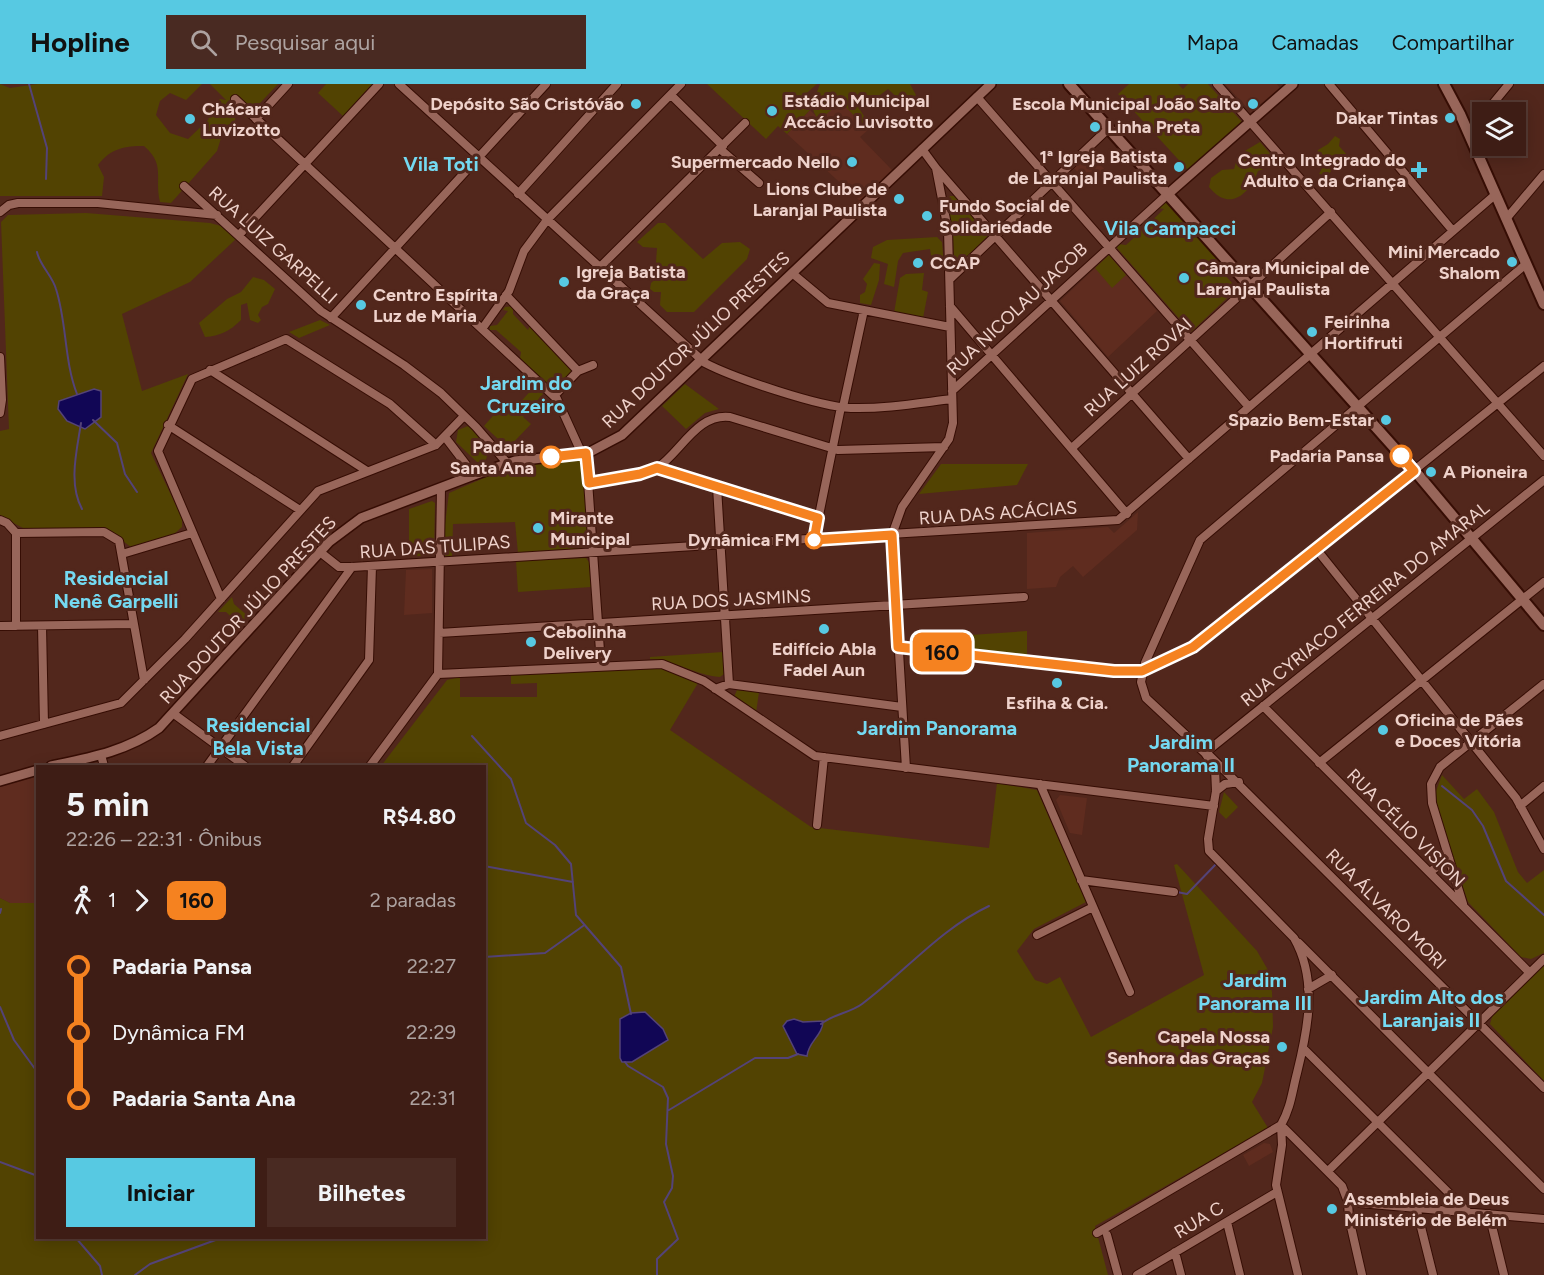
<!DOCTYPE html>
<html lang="pt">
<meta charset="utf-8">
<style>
:root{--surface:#3e1d15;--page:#492a22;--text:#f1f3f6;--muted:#ada2a0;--line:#573b34;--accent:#57c9e2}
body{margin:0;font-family:Figtree,sans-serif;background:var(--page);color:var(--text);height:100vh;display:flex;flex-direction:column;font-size:22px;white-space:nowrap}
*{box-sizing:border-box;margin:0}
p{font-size:20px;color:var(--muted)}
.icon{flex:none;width:33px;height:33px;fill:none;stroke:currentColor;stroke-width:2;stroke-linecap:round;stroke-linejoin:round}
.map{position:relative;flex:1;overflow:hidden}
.side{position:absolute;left:36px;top:681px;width:450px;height:474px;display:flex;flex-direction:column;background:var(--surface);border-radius:0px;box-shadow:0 3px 15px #0003,0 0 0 2px var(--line)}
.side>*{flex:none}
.badge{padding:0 12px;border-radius:9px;font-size:21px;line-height:39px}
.controls{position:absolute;left:1472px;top:18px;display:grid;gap:12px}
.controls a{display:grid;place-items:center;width:54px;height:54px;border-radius:0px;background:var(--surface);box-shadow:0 3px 15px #0003,0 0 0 2px var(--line);font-size:30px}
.map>.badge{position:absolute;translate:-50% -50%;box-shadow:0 0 0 3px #fff}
.legs{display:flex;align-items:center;gap:9px;height:66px;padding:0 30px;font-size:20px}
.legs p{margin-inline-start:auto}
.overview{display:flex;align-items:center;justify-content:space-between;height:102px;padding:0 30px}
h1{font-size:33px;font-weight:700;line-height:45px}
.button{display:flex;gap:12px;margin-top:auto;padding:12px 30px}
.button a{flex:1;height:69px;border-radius:0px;background:var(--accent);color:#111;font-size:24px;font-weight:700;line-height:69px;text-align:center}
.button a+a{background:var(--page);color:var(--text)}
ul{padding:0 30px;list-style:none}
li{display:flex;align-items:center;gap:21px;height:66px;font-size:22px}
li i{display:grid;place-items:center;width:9px;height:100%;margin:0 8px;background:currentColor}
li i::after{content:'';width:15px;height:15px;margin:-8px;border:4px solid;border-radius:50%;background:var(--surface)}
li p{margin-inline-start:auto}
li:first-child i{background:linear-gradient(#0000 50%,currentColor 0)}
li:last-child i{background:linear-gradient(currentColor 50%,#0000 0)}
header{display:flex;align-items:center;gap:36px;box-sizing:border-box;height:84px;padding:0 30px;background:var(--accent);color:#111}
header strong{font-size:28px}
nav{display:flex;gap:33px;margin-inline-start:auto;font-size:21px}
.search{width:420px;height:54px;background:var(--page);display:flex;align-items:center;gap:15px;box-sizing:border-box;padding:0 21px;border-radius:0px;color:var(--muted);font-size:22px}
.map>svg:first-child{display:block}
</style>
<header>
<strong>Hopline</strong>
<div class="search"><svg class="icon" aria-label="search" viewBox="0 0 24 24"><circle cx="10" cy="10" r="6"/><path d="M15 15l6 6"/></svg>Pesquisar aqui</div>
<nav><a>Mapa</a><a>Camadas</a><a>Compartilhar</a></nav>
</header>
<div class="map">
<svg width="1544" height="1191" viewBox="0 0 1544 1191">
<rect width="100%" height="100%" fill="#52271c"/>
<path fill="#5f2c1f" d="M1225,0h52l3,4 -29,24z
M841,17l27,29 -8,7 32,33 -32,31 -73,-67 23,-24 9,9z
M1090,69l15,17 -16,15 -15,-17z
M1109,171l48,56 -49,46 -48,-56z
M1138,428l-1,18 -54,47 -10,-11 -13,11 -4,10 -29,2v-56l81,-6 6,6z
M432,485v44l-28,2 2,-45z
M37,686v133h-27l-10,-5v-117z
M1060,711l27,3 -5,37 -12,-2 -14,-33z
M1264,1059l6,1 3,8 -24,14 -6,-11z"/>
<path fill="#524302" d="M0,0l10,4 28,-4h164l-16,16 -16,-7 -10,8 -4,14 14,18 18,6 21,-20 -5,-5 16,-15 6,1 -16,-16h68l-32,34 -10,-8 -2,22 -13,6 -4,13 -46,52 -11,-1c-6,-25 6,-37 -16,-56 -19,0 -33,2 -46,19l6,12 -2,19h-102z
M326,0h46l-29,32 -25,-23z
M707,0h110l-17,15 10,11 -23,24 -9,-8 -12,13z
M820,0h90l6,11 -11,10 -17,-16 -28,21 8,12 -5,3 -22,-23 -22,18c-12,-14 -4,-21 1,-36z
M1129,0h49l5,5 5,-5h20l34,38 -54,48 -70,-76z
M1335,52l5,3 -1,7 10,11 -13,8 -8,10 -9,-1 3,-6 -6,-12 2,-6 10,-6z
M1260,58l14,16v7l-16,6c-9,24 -29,41 -49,16l2,-9 11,-8 12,-1 4,-14z
M950,112h6l33,39 -32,31 -3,-2 -1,-29 -7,-33z
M1167,117l53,59v10l16,17 2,-8 4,5 -51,48 -74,-84 1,-4 8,1 13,-12 -5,-3 7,1 23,-22 -6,-1z
M86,129l124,10 11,3 15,13 -46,43 -68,32 20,77 46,-17 -37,79 31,65v9l-8,7 -43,13 -26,-19 -80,1 -25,-13v-85l9,-2 -8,-207 7,-7z
M658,139h7l38,36 19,-16 18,-1 10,7 -3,10 -53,53h-27l-7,-7 1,-13h-7l-4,-3 1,-6 11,-10 -6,-11 1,-14 -14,-1 -6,-5z
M937,153l5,5 2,24 -13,-11 -1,-6 -27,4 -5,8 -4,26 -10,-3 4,-20 -17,-6 2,-11 14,-7z
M1109,171l17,20 -14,13 -17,-20z
M874,179l6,1 -1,16 -8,25 -11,-2v-8l5,-3 2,-8 -4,-5z
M924,189l-2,17 6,2 -5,26 -29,-5 6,-35 6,-4z
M253,193l11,3 11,9 -7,15 -6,3 -4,8 3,5 -3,3 -8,-3 -3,-17 -6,2v15c-11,11 -21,16 -36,17l-6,-14 28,-24 14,-7z
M513,222v8l15,16 2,-5 42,45 -16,19 -6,-1 -30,-29 1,-7 -25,-22h-6v-4l7,-1 11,-14 -5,-1 2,-3z
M320,236l10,5 -31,13 -10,-6z
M685,300l34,25 -14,4 -19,16 -24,-23z
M535,302l8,8 -20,23 8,7 -23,24 -24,-22 22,-25 9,7z
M468,342l6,4 14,23 -3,10 -8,-1 -21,-20 2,-12z
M577,375l6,4 6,80 -4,5 -67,5 -3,-31 -62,2 -1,34 -7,-2v-32l4,-31 63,-27z
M941,380h87l-11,21 -98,9z
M432,417l3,2 -1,48 -5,4 -20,2v-48z
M586,474l3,4 2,25 -73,5 -2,-31z
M232,513l2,7 15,13 -8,9 -15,-14h-8z
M1027,547v25l-100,-12v-6z
M723,568l1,22 -4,3c-25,-2 -45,-17 -70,-18v-2z
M652,582l14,2 32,15 -28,47 141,97 178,21 8,-65 40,7 49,112 -52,27 -17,22 18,29 12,4 13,-7 31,60 113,-62 -30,-110 3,-1 80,87 11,19 4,22 1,35 -11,56 -10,19 16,26 -173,98 13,49h-1108v-377l10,5h27l1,335h446v-472h-103l66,-86 13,-3v20h77v-14l-26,1v-11z
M737,606l22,2 -3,21 -22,-16z
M1442,691l22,24 13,-10 17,23 24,60 9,11 17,-13v83l-13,6 -10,-2 -53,-55 -33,-98 -1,-15 2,2z
M1224,708l14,15 -12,12 -7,-7z
M1544,881v116l-54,-57 3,-10z"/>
<path fill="#110655" stroke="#544378" stroke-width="1.5" d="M94,305l7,2v26l-16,12 -18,-8 -9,-12 1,-8z
M645,928l18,17 5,11 -36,22h-10l-2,-4v-39l11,-6z
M794,935l9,3 20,-1c0,14 -15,21 -16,35l-10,-2 -14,-28 4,-5z"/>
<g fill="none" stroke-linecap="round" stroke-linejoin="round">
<path stroke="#544378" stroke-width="2" d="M29,0l18,64 -1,31
M37,168c3,14 15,23 19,37 11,34 8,72 21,105
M93,336l24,23 8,31 12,18
M81,339c-4,27 -13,60 1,86
M472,652l39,43 15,44 29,22 16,19 5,51 45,52 10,47
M1442,702l30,24 11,16 23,55 38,34
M484,782l89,16
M1177,808l10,2 31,-32
M0,829l1,-4
M484,873l61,-4 38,-27
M0,923l14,33 24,33
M821,940c12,-10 29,-11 41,-20 44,-33 78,-75 127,-98
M625,978l3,4 35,21 5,11 -2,46 7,32 -1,12 -8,14 14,37 -21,20v16
M669,1026l86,-52h33l10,-4
M0,1078l35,13 3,4
M35,1091l3,-9
M76,1154l24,28 2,9
M135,1191l15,-11 71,-26"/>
<defs>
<path id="minor" d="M399,0l306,279c29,15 115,44 146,45 34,1 68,-5 101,-9
M1217,0l327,372
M1329,0l124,147
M671,11l52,51
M977,13l272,310
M235,15l322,300 25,55
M1486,28l23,-28
M256,35l32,-35
M1469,50l13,-16
M720,65l39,34
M936,84l253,291
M184,102l137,125 83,54 37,28 35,34 31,36
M518,110l99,-110
M0,128l9,-7 9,-2h80l119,12
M1506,135l38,-45
M239,151l140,-151
M600,183l145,-144
M792,189l36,30 122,24
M950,195l159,-151
M506,211l72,76 -24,25
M950,222l177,208
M331,234l215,-234
M482,245l27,-38 15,-40 23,-31 134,-136
M0,273l2,43 -2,13
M210,286l157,101
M578,287l15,-6
M952,307l216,-197
M843,323l21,-97
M168,341l132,85
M445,353l29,38
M1073,363l258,-235
M586,369l15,212
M657,384l161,50
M589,399c20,-3 50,-3 68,-15 24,-16 40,-55 73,-51l108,33 106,-3
M717,403l12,197
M0,436l7,3 9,10v93
M16,449l88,-1 15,9 25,139
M814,456l27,-133
M1317,466l199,248 28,51
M320,468l19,15h13l766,-47 378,-326
M122,470l70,-21
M221,515l-63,-148 34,-72 94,-40 104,65 46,41
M0,542l133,-2
M42,542l2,98
M439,549l585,-36
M898,563l198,24h46l56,-27 346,-278
M438,590l224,-10 42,17 111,75 399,50
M438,590l3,-186
M715,605l14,-5 173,23
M1263,622l266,266
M174,630l71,52
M0,652l121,-33 64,-64 133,-148 118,-46 28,-29
M1205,669l339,-273
M101,671l3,11
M1209,671l335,333
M1319,679l225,-181
M207,682l145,-199
M293,682l76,-106 3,-94
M370,682l68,-92
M906,684l-14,-233 10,-28 47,-68 4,-16 -5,-193 -12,-62 -14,-19
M1040,700l90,208
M1216,707l9,-7 14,-2
M1520,722l24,-20
M817,741l7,-68
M1430,788l19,-14
M1081,796l93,12
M1463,820l-31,-101 -1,-19 9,-17 104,-83
M1037,851l56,-28
M1299,859l245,246
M1308,905l24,-14
M1303,964l165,164
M1281,1041l61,61 6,16 1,16 13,57
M1281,1041l1,20 -6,40 22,90
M1328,1087l216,-212
M1348,1118l196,17
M1416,1123l17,68
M1489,1130l15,61
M1227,1138l13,53
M1097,1149l184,-108c10,-18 11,-33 16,-52 11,-44 21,-93 -3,-135l-85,-87 -1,-12 8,-48 -1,-23 -10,-15 -59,-55 -5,-16 4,-19 55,-123 326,-276
M1107,1151l11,40
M1175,1168l6,23
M1137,1191l140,-83"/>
<path id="tertiary" d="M1168,110l125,-110
M51,682c38,-8 76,-15 108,-38l170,-186 32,-24 113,-43 41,-14 73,-8 34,-18 369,-351
M0,697l38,-11"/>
<path id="secondary" d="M1069,0l346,387 129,154
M1444,0l16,30 84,190"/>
</defs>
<use href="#minor" stroke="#360d04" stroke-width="10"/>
<use href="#tertiary" stroke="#360d04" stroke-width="12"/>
<use href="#secondary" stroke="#360d04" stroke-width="14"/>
<use href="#minor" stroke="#98665a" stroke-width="8"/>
<use href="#tertiary" stroke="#98665a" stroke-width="9"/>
<use href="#secondary" stroke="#98665a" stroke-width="10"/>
</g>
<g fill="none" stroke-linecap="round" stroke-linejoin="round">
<defs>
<path id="line-1" d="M551,373l35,-4 3,30 51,-9 17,-6 161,50 -4,22 78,-5 6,112 216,24h28l51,-24 221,-176 -13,-15"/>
</defs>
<use href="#line-1" stroke="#fff" stroke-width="14"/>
<use href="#line-1" stroke="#f58220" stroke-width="9"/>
</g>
<g fill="#57c9e2" stroke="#52271c" stroke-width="2">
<circle cx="636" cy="20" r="6"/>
<circle cx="1253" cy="20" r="6"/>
<circle cx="772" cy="27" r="6"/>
<circle cx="1450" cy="34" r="6"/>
<circle cx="190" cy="35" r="6"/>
<circle cx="1095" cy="43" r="6"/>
<circle cx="852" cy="78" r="6"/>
<circle cx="1179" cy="83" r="6"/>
<path d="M1416 77h6v6h6v6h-6v6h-6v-6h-6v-6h6z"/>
<circle cx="899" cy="115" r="6"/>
<circle cx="927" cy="132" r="6"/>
<circle cx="1512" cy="178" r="6"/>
<circle cx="918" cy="179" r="6"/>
<circle cx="1184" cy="194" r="6"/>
<circle cx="564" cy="198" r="6"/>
<circle cx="361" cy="221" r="6"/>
<circle cx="1312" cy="248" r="6"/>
<circle cx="1386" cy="336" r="6"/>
<circle cx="1431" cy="388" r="6"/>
<circle cx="538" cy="444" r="6"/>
<circle cx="824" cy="545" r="6"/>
<circle cx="531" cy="558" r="6"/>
<circle cx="1057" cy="599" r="6"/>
<circle cx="1383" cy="646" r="6"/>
<circle cx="1282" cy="963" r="6"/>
<circle cx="1332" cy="1125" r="6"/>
</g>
<g fill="#fff" stroke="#f58220" stroke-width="3">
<circle cx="1401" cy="372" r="10"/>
<circle cx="551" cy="373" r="10"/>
<circle cx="814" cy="456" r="8"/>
</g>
<g text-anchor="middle" stroke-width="6" stroke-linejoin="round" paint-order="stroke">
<g font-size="18" font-weight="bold" fill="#efd2cb" stroke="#52271c" text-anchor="start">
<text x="784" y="23">Estádio Municipal<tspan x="784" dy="21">Accácio Luvisotto</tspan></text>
<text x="624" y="26" text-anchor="end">Depósito São Cristóvão</text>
<text x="1241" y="26" text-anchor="end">Escola Municipal João Salto</text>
<text x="202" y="31">Chácara<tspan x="202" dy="21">Luvizotto</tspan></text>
<text x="1438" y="40" text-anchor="end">Dakar Tintas</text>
<text x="1107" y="49">Linha Preta</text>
<text x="1167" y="79" text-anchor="end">1ª Igreja Batista<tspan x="1167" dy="21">de Laranjal Paulista</tspan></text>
<text x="1406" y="82" text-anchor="end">Centro Integrado do<tspan x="1406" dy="21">Adulto e da Criança</tspan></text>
<text x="840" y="84" text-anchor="end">Supermercado Nello</text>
<text x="887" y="111" text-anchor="end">Lions Clube de<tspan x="887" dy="21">Laranjal Paulista</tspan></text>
<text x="939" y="128">Fundo Social de<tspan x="939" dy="21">Solidariedade</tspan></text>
<text x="1500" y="174" text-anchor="end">Mini Mercado<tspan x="1500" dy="21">Shalom</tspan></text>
<text x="930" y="185">CCAP</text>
<text x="1196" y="190">Câmara Municipal de<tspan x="1196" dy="21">Laranjal Paulista</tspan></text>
<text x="576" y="194">Igreja Batista<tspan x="576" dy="21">da Graça</tspan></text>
<text x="373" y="217">Centro Espírita<tspan x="373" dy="21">Luz de Maria</tspan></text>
<text x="1324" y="244">Feirinha<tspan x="1324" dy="21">Hortifruti</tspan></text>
<text x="1374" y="342" text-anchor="end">Spazio Bem-Estar</text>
<text x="1443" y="394">A Pioneira</text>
<text x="550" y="440">Mirante<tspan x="550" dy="21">Municipal</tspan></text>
<text x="543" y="554">Cebolinha<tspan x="543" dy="21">Delivery</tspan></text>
<text x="824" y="571" text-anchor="middle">Edifício Abla<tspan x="824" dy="21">Fadel Aun</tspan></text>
<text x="1057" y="625" text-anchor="middle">Esfiha &amp; Cia.</text>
<text x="1395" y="642">Oficina de Pães<tspan x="1395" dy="21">e Doces Vitória</tspan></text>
<text x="1270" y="959" text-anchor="end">Capela Nossa<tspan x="1270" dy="21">Senhora das Graças</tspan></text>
<text x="1344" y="1121">Assembleia de Deus<tspan x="1344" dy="21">Ministério de Belém</tspan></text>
</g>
<g font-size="18" fill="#efd2cb" stroke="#52271c">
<text transform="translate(273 161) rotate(42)" y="6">RUA LUIZ GARPELLI</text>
<text transform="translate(1017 225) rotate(-43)" y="6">RUA NICOLAU JACOB</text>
<text transform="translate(696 256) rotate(-43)" y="6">RUA DOUTOR JÚLIO PRESTES</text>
<text transform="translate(1138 283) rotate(-42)" y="6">RUA LUIZ ROVAI</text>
<text transform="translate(998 429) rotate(-4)" y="6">RUA DAS ACÁCIAS</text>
<text transform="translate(435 463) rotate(-4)" y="6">RUA DAS TULIPAS</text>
<text transform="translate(731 516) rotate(-3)" y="6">RUA DOS JASMINS</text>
<text transform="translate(1365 520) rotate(-39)" y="6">RUA CYRIACO FERREIRA DO AMARAL</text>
<text transform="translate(248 526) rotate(-47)" y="6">RUA DOUTOR JÚLIO PRESTES</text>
<text transform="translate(1406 744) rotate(45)" y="6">RUA CÉLIO VISION</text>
<text transform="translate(1386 825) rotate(45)" y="6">RUA ÁLVARO MORI</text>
<text transform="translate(1199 1136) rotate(-31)" y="6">RUA C</text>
</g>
<g font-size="18" font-weight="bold" fill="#efd2cb" stroke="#52271c" text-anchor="end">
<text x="534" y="369">Padaria<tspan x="534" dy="21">Santa Ana</tspan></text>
<text x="1384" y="378">Padaria Pansa</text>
<text x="800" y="462">Dynâmica FM</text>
</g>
<g font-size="20" font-weight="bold" fill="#74d9f1" stroke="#52271c">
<text x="441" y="87">Vila Toti</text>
<text x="1170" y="151">Vila Campacci</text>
<text x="526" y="306">Jardim do<tspan x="526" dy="23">Cruzeiro</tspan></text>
<text x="116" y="501">Residencial<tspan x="116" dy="23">Nenê Garpelli</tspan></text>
<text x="258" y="648">Residencial<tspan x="258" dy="23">Bela Vista</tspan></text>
<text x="937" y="651">Jardim Panorama</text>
<text x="1181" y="665">Jardim<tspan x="1181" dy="23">Panorama II</tspan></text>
<text x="1255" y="903">Jardim<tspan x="1255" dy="23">Panorama III</tspan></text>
<text x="1431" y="920">Jardim Alto dos<tspan x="1431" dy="23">Laranjais II</tspan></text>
</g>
</g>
</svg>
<div class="controls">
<a><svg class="icon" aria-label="layers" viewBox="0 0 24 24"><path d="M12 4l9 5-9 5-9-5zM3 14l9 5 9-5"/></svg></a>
</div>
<b class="badge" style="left:942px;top:568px;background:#f58220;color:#111">160</b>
<section class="side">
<div class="overview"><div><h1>5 min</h1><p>22:26 – 22:31 · Ônibus</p></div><b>R$4.80</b></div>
<div class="legs"><svg class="icon" aria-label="walk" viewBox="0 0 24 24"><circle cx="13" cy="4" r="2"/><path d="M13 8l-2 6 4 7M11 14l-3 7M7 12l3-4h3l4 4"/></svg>1<svg class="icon" aria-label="forward" viewBox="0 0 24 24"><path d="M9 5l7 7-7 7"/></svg><b class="badge" style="background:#f58220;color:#111">160</b><p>2 paradas</p></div>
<ul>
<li><i style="color:#f58220"></i><b>Padaria Pansa</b><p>22:27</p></li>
<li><i style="color:#f58220"></i><span>Dynâmica FM</span><p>22:29</p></li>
<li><i style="color:#f58220"></i><b>Padaria Santa Ana</b><p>22:31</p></li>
</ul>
<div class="button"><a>Iniciar</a><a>Bilhetes</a></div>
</section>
</div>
